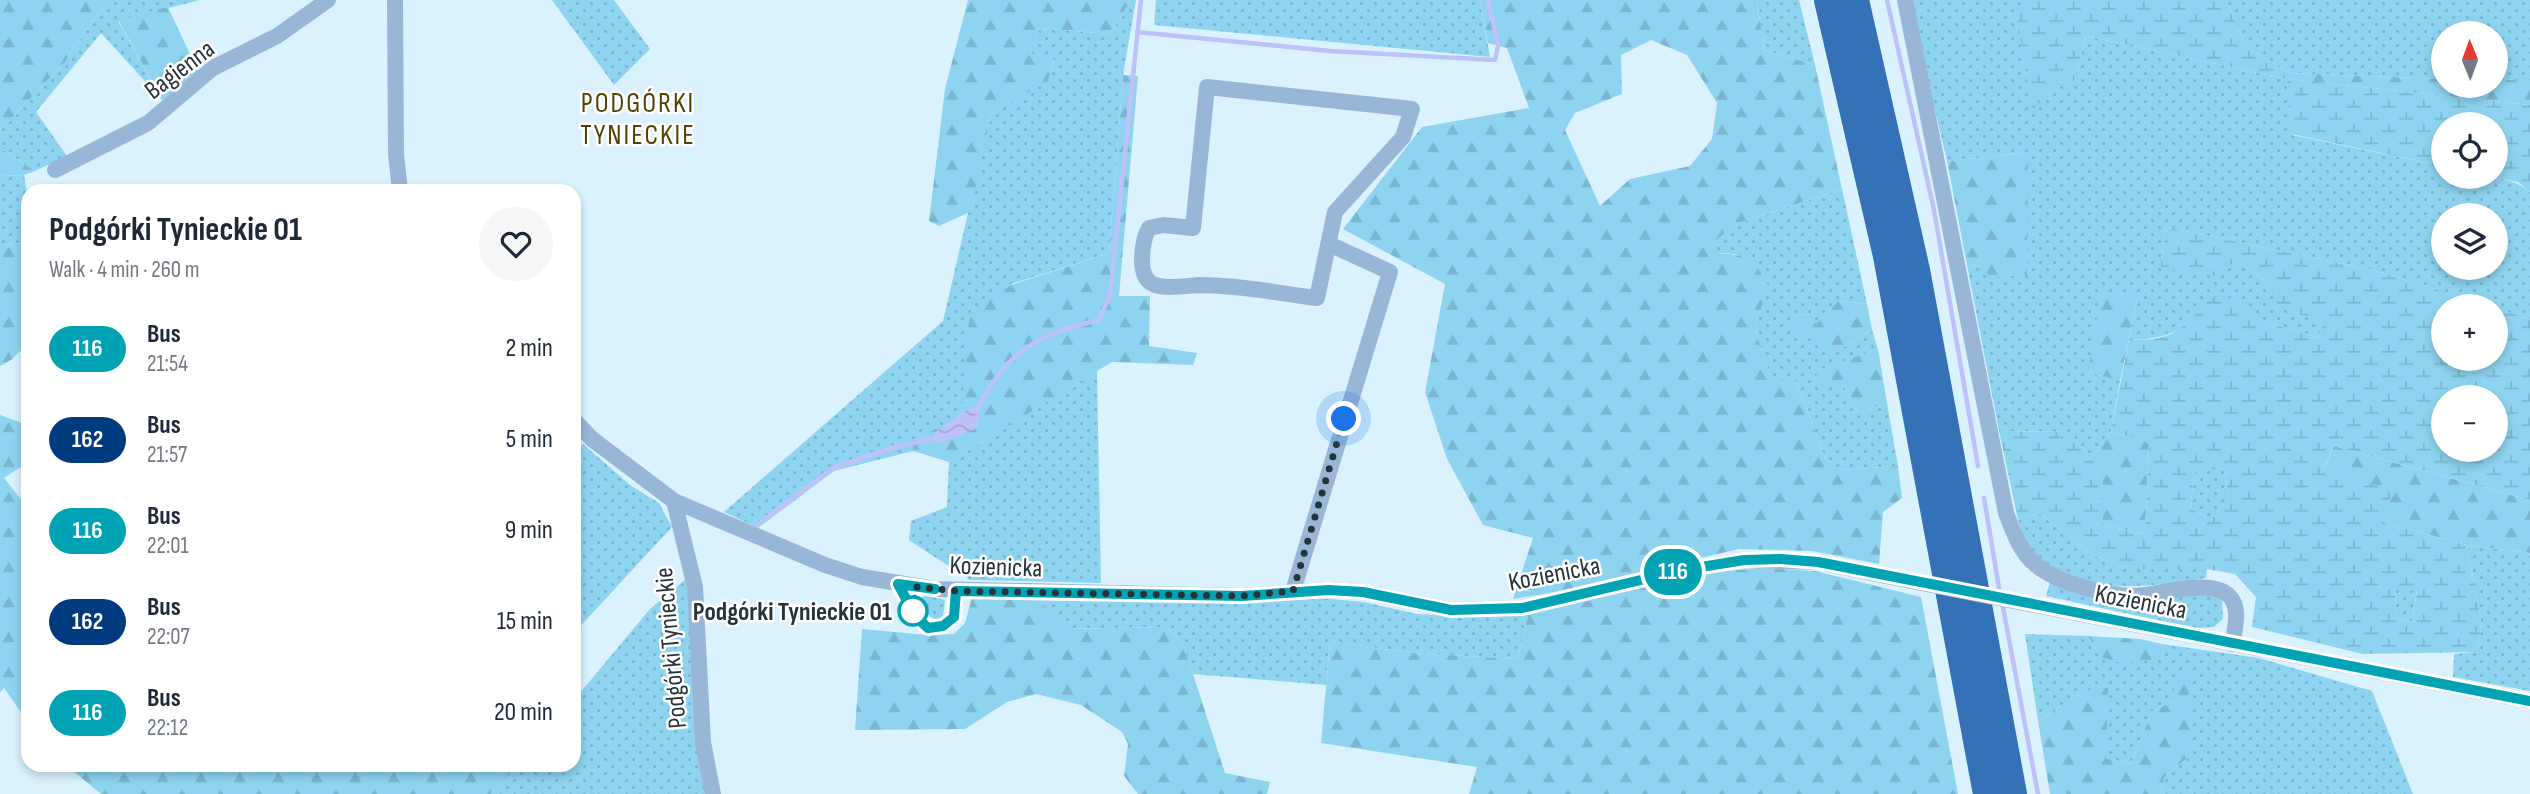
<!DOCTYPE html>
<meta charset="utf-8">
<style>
:root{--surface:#fff;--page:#f6f6f7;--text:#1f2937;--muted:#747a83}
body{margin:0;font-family:"Sofia Sans Condensed",sans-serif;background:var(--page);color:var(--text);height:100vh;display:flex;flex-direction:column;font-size:26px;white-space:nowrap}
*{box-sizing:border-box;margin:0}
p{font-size:23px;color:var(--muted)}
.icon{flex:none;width:38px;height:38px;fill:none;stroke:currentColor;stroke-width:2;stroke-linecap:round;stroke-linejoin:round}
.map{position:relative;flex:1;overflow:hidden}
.panel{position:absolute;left:21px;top:184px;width:560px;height:588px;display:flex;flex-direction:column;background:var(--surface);border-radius:21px;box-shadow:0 4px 10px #0003}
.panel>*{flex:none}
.badge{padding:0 14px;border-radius:23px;font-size:24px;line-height:46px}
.needle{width:46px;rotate:359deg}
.controls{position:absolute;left:2431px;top:21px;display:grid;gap:14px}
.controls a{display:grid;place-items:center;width:77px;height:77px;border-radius:50%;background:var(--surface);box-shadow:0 4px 10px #0003;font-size:35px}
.you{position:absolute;width:35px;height:35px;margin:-18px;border:5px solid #fff;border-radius:50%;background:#1a73e8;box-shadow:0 0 0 10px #1a73e833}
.map>.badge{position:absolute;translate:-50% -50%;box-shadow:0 0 0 4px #fff}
.round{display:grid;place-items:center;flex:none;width:74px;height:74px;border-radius:37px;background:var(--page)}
.overview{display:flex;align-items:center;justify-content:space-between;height:119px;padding:0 28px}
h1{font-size:33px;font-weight:700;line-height:52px}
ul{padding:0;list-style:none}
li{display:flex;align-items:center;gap:21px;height:91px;padding:0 28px}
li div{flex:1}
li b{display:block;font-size:26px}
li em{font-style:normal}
li .badge{min-width:77px;font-weight:700;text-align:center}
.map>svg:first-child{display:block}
</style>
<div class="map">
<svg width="2530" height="794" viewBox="0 0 2530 794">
<defs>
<pattern id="grass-dots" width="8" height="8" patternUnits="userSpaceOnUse" patternTransform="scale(1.75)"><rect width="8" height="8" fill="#8ed4f1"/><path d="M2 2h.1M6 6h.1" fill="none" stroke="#7ab6cf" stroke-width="1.8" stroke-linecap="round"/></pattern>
<pattern id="forest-firs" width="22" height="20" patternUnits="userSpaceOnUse" patternTransform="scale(1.75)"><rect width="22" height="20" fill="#8ed4f1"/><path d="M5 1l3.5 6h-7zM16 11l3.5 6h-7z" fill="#7ab6cf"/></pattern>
<pattern id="wetland-marsh" width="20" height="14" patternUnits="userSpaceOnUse" patternTransform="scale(1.75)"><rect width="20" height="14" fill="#8ed4f1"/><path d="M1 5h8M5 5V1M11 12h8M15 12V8" fill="none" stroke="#7ab6cf"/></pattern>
<pattern id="water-waves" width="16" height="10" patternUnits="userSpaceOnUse" patternTransform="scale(1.75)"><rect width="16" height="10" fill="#bdc2f9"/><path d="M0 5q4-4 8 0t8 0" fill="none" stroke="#a2a7d6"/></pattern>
</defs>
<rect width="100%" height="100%" fill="#d9f2fe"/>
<path fill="url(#grass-dots)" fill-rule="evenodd" d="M107,0h93l-82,21 44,79 -61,-67 -65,79 31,44 -32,15 -35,-23v-18l65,-68z
M552,0h62l36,49 -36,36z
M1131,0h5l-13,75 -14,178 -98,31 -45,90 -5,43 -47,23 -1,11 -79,20 -76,57 -34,-16 219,-191 48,-207 57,-34 6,-20 -23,-5 9,-27 70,6z
M1156,0h324l10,57 -336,-32z
M1757,0h42l16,65 -51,-15z
M1909,0h111l37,83 17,-2 12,-45 201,43 5,56 151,31v11c30,0 64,-5 87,15v127l-158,-49 -206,-43 -6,41 80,-5 37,26 -3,17 49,16 -4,16 -57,-17 -25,-23c-33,19 -68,45 -108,41l9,-43 -50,76 32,9 -9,50 -21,28 -20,-27 -71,-1 -32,-166 16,1 44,-113 -80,8zM2443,215h53v53h-53z
M2226,0h304v80h-34v-47h-53v46l-153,-6 -43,-25z
M24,175l4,23v45l-28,2v-69z
M1842,189l25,115 -29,-3 -21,22 19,29 36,-22 6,19 -61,22 26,14 15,28 29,-10 11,63 -57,4 -16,-12 -29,-77 -24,1 -17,-53 12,-44c-13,-27 -21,-32 -51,-32v-14l23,-16z
M1097,371l4,212 -131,-3 -61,-40 2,-19 36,-14 2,-45z
M583,444l47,41 29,18 13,24 -98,106v-179z
M2195,469h30l3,31 -17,20 -21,-12z
M2039,513l56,43 35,13h77l-1,9c-53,9 -142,22 -178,-32 -5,-8 -7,-18 -10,-26z
M2467,545l63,8v138l-77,-14 1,-23 22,-2 6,-26z
M687,578l21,216h-217l28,-29h55v-65l76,-91z
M2050,582l34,11 121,-2 17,8 1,20 -9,8 -20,1 -148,-32z
M2395,590h22l-5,32 -16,-4z
M924,595l21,5 -2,17 -7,3 -7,-4 -9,-14z
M1036,597l283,1 45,4 53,12 69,3 42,-3 -10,45 -107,-6 -81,-12 -4,44 -133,-11 -10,-31 -17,-16 -102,2z
M2025,634l63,2 13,21 62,2 -1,-15 97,14 113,33 41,103h-253l5,-18 26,-21 -17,-54 -22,10 -21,53 -25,-6 -20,-68 -48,31z"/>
<path fill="url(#forest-firs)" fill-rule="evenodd" d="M0,0h107l-42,62 -65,68z
M968,0h163l-21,34 -70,-6 -8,26 22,5 -6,22 -57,33 -21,98 -31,14 -10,-5 16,-132z
M1480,0h277l7,50 51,15 27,124 -103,34 -22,16 -1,14c31,2 37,3 52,32l-13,44 17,52h24l29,77 16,12 57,-4 4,32 -19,14 -4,52 -67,-13 -73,-2 -183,43 -43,7 20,-61 -50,-13 -36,-66 -22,-67 20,-108 -102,-55 79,-102 107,-19 -22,-60 -19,-5zM1651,40l36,15 30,48 -5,36 -22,27 -60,13 -30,27 -35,-76 10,-17 47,-19 -1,-39z
M168,7l31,67 -37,26 -44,-80z
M2290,73l153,6v7h53v-6h34v25l-243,-26z
M1123,75l15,1 -19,220h31l-1,50 48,7 -4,12 -81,-3 -163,100 -36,-11v-11l48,-23 9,-104 41,-28 98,-32z
M0,148l35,23 -11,4 -24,1z
M2028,153l-1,122 -38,3 -6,-12 -16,-1 -20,-104z
M28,243v101l-17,16 -11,6v-121z
M2101,292l37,4 -18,85 -32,-9z
M1838,301l29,3 5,26 -36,22 -46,-24 2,-14 25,9z
M1878,349l9,54 -29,10 -15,-28 -25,-3 -2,-11z
M0,415l28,10v37l-24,16 24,30v214l-24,-34 -4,4z
M2111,431l38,12 -4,91 -42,-9v-56l-13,-10z
M2334,446l196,54v53l-63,-8 -82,-22 -61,-55z
M1759,568l56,3 106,26 37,197h-489l8,-27 -156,-24 9,-102 81,12 107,6 10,-45 170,-40z
M972,597h64l29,32 101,-2 17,16 42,130 45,9 -3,12h-129l-14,-18 4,-32 -6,-12 -41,-27 -45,-11 -29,8 -42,27 -110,1 7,-101 66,6 26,-1 11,-11z
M2088,636l52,3 22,5 1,15 -42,4 -20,-6z
M2189,672l2,83 -26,21 -5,18h-110l-12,-73 48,-31 22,-2 -2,70 25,6 21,-53 22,-10 -1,-23z
M66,765h453l-28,29h-390z"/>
<path fill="url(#wetland-marsh)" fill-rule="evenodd" d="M2020,0h206l21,48 43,25 -2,6 242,26v87l-12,-10 -25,-5h3v-53h-53v42l-152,-32 -4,-55 -201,-43 -12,45 -17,2 -25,28 -16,-101 5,-4z
M2166,227l206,43 118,36h-47v53h53v-51l34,11v181l-196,-54 -10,21 68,24 -7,32 82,22 15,81 -6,26 -113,2 -111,-27 4,-30 -21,-23 -28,-5h-77l-35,-13 -56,-43 -21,7 -19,-89 71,1 20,27 13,10v56l42,9 4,-91 -38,-12 18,-92c42,4 57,-11 81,-42l27,1 25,23 57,17 4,-16 -50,-16 4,-17 -37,-26 -15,2 -11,11 -54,-8zM2443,397h53v53h-53zM2195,469l30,1 3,30 -17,20 -21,-12zM2395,590l22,1 -5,31 -16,-4z"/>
<path fill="url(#water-waves)" d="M969,408h9l2,9 -5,12 -35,14 -6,-3 -1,-6z"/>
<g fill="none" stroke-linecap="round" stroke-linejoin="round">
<path stroke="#bdc2f9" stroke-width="4.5" d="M1887,0l47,210 44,256
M1137,32l193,19 165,9 3,-14 -10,-46
M976,412c30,-61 60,-77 123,-92l11,-25 31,-295
M1984,498l16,96
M757,525l76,-57 62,-21 42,-9
M2002,602l36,192"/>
<path stroke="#9ab6d7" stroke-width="16" d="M395,0l1,154 4,37
M1905,0l101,513c7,18 14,39 29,51 21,19 73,32 101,32 24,-1 77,-19 94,1 11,12 4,32 3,47
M1207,87l205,22 -9,28 -68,75 -18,86c-39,-5 -79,-13 -118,-13 -13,1 -38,5 -48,-2 -14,-9 -9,-43 -2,-55l14,-3 30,3z
M55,170l93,-47 65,-55 64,-32 51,-36
M574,420l18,19 82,62 151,64 37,12 73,12 307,7 86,-6 35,2 88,18 71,-2 161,-38 61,-10 74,2 68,14
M674,501l21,86 8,155 10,52
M1293,591l97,-319 -61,-28
M2040,606l490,95"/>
<path stroke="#3471b7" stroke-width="28" d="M1828,0l59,256 100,538
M1855,0l61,270 97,524"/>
<path stroke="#9ab6d7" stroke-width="16" d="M1886,576l154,30"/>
</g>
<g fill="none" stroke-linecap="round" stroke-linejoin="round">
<defs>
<path id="line" d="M935,589l-37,-5 18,33 12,11 15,-2 11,-9 2,-26 286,5 86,-6 35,2 88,18 71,-2 161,-38 61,-10 37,-1 37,3 712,139"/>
</defs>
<use href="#line" stroke="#fff" stroke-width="16"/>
<use href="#line" stroke="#00a3b4" stroke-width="10"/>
<path stroke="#263338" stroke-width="7" stroke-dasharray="0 12.6" d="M913,611l3,-24 40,4 286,5 51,-5 51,-172"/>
</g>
<circle fill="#fff" stroke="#00a3b4" stroke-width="3.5" cx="913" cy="611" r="14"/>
<g text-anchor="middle" stroke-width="5" stroke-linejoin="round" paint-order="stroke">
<g font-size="26" fill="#263338" stroke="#fff">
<text transform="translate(179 69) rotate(-37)" y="9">Bagienna</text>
<text transform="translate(996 566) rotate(2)" y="9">Kozienicka</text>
<text transform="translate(1554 573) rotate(-11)" y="9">Kozienicka</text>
<text transform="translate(2141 601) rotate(11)" y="9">Kozienicka</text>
<text transform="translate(670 648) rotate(-95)" y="9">Podgórki Tynieckie</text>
</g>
<g font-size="26" font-weight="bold" fill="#263338" stroke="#fff" text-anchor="end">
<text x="892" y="620">Podgórki Tynieckie 01</text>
</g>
<g font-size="28" letter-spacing="2" fill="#514200" stroke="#fff">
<text x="638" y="112">PODGÓRKI<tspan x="638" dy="32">TYNIECKIE</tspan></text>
</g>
</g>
</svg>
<div class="controls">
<a><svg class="needle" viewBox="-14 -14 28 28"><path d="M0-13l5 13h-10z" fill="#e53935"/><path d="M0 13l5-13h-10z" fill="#747a83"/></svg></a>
<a><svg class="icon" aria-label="locate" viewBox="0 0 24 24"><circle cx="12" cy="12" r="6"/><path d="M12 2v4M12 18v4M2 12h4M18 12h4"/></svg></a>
<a><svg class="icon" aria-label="layers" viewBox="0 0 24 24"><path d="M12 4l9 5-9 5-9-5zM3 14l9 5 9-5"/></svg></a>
<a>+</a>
<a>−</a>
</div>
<div class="you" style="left:1344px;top:419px"></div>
<b class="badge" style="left:1673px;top:572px;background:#00a3b4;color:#fff">116</b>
<section class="panel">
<div class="overview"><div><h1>Podgórki Tynieckie 01</h1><p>Walk · 4 min · 260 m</p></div><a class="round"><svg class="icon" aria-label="heart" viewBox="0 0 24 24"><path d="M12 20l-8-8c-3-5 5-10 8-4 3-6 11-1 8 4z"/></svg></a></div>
<ul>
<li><span class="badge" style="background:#00a3b4;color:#fff">116</span><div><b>Bus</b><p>21:54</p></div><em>2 min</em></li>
<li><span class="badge" style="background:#003b80;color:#fff">162</span><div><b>Bus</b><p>21:57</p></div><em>5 min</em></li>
<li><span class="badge" style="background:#00a3b4;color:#fff">116</span><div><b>Bus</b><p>22:01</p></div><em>9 min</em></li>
<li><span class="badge" style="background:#003b80;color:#fff">162</span><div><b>Bus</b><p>22:07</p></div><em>15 min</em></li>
<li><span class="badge" style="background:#00a3b4;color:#fff">116</span><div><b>Bus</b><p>22:12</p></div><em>20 min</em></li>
</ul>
</section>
</div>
